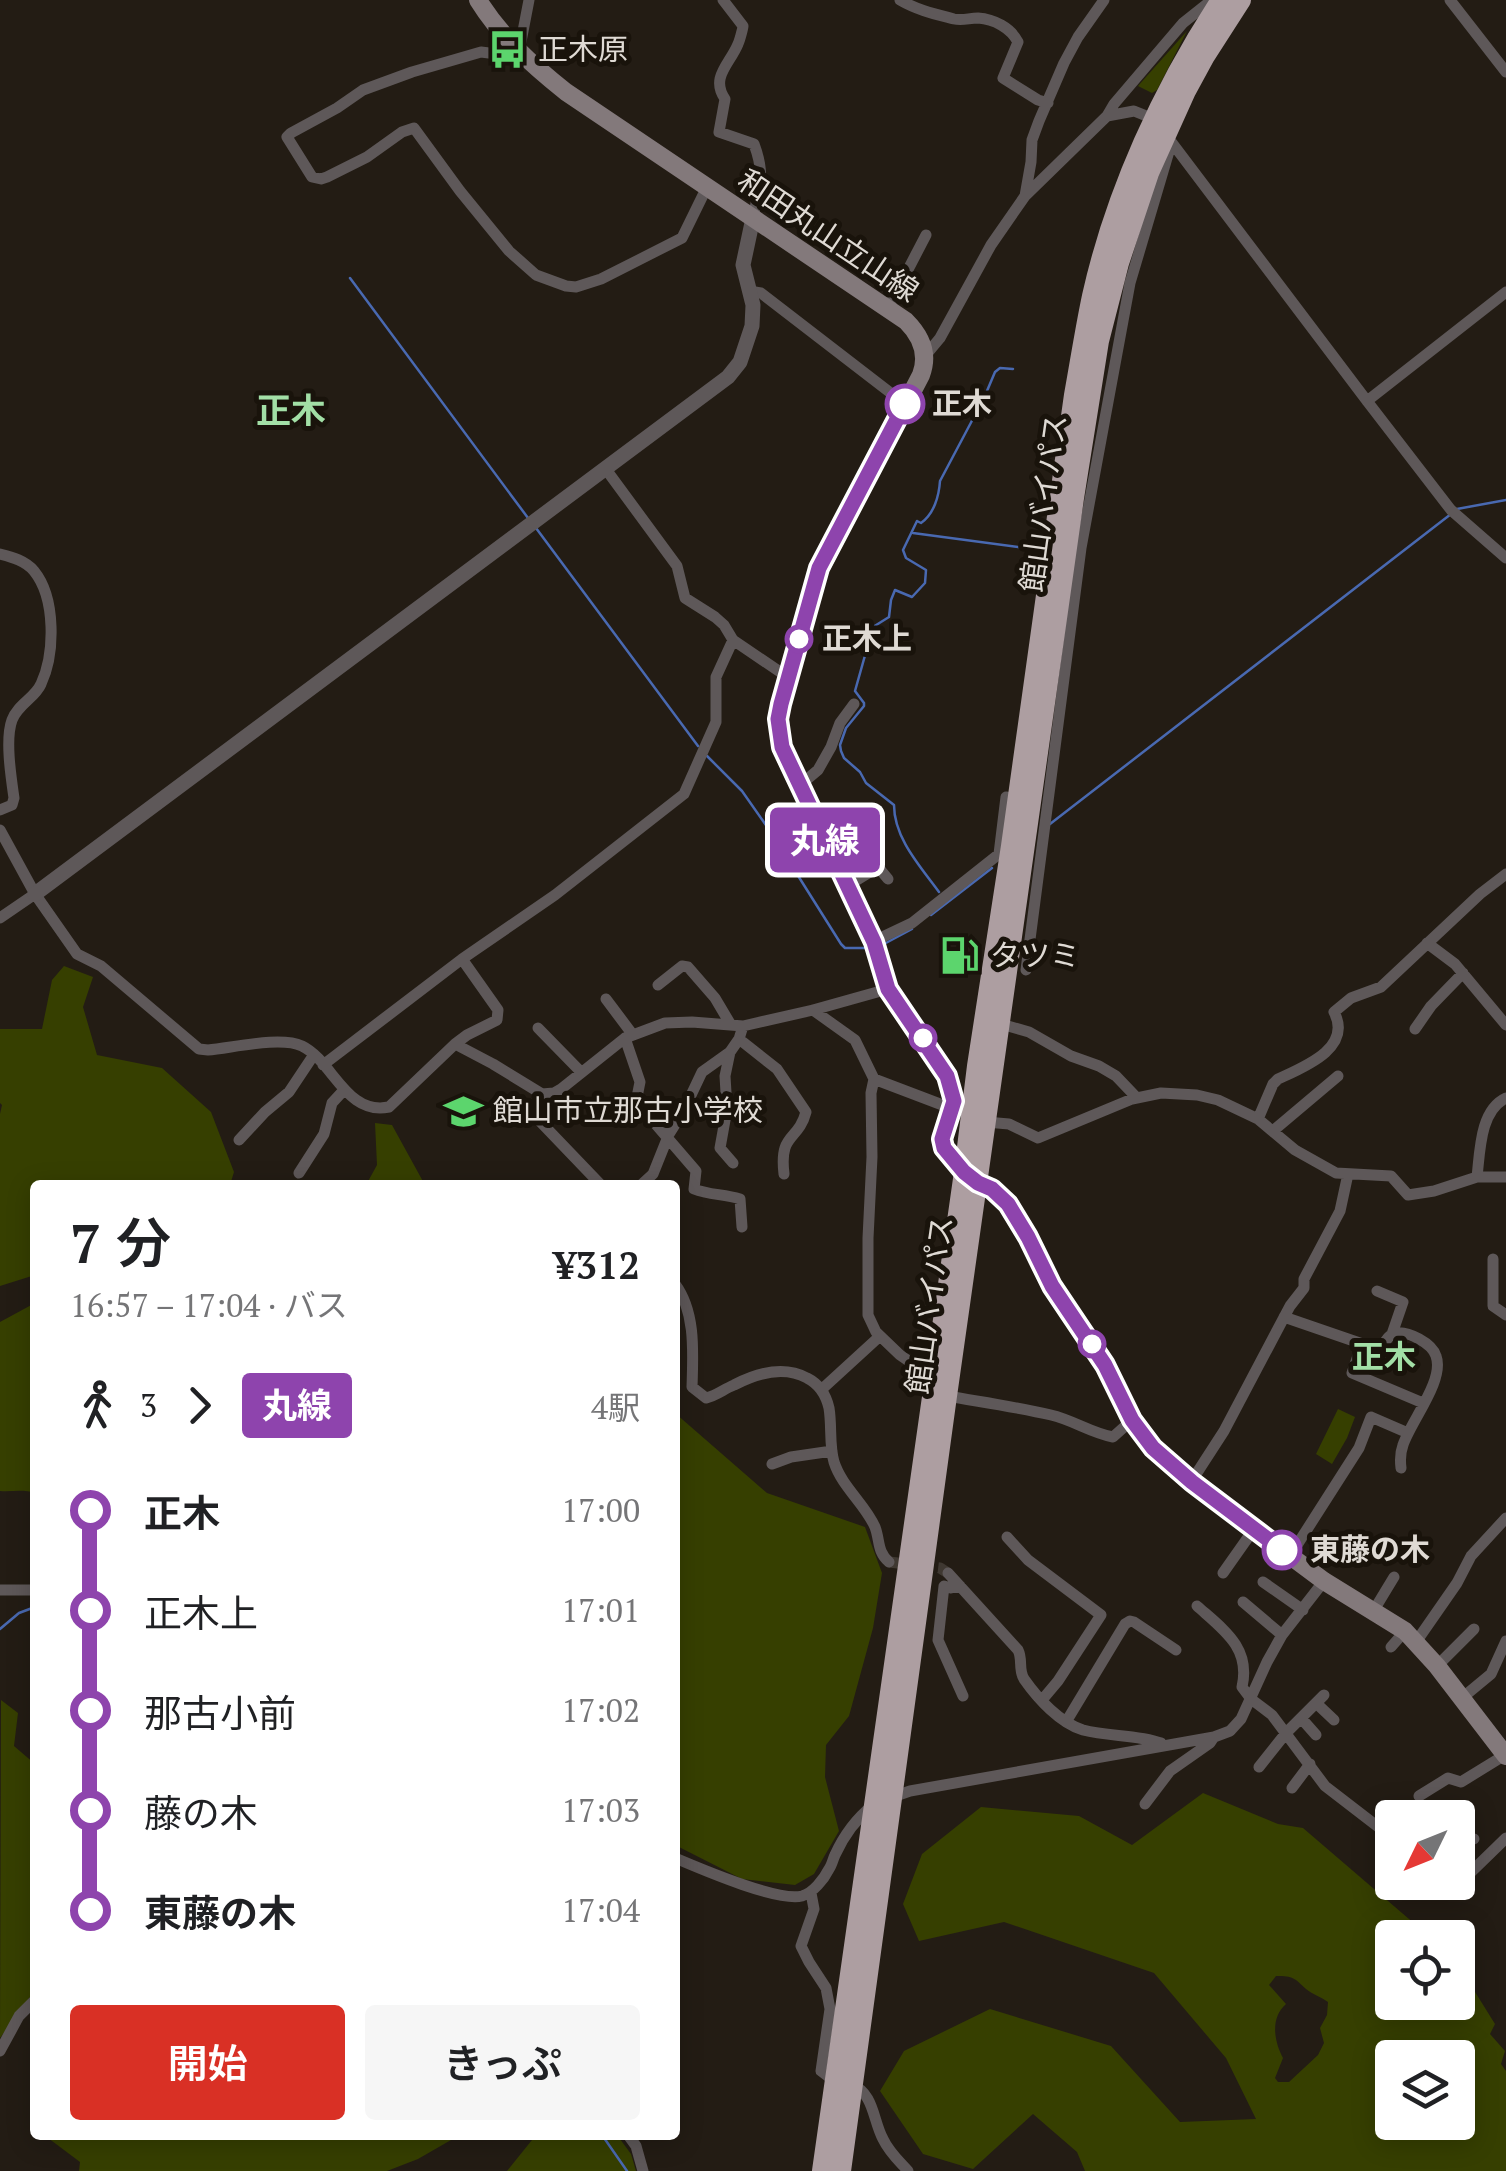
<!DOCTYPE html>
<html lang="ja">
<meta charset="utf-8">
<style>
:root{--surface:#fff;--page:#f6f6f6;--text:#202124;--muted:#757577;--accent:#d93025}
body{margin:0;font-family:"PT Serif","Noto Sans JP",serif;background:var(--page);color:var(--text);height:100vh;display:flex;flex-direction:column;font-size:38px;white-space:nowrap}
*{box-sizing:border-box;margin:0}
p{font-size:32px;color:var(--muted)}
.icon{flex:none;width:55px;height:55px;fill:none;stroke:currentColor;stroke-width:2;stroke-linecap:round;stroke-linejoin:round}
.map{position:relative;flex:1;overflow:hidden}
.details{position:absolute;left:30px;top:1180px;width:650px;height:960px;display:flex;flex-direction:column;background:var(--surface);border-radius:10px;box-shadow:0 5px 25px #0003}
.details>*{flex:none}
.badge{padding:0 20px;border-radius:8px;font-size:35px;line-height:65px}
.needle{width:65px;rotate:227deg}
.fabs{position:absolute;left:1375px;top:1800px;display:grid;gap:20px}
.fabs a{display:grid;place-items:center;width:100px;height:100px;border-radius:10px;background:var(--surface);box-shadow:0 5px 25px #0003;font-size:50px}
.map>.badge{position:absolute;translate:-50% -50%;box-shadow:0 0 0 5px #fff}
.legs{display:flex;align-items:center;gap:15px;height:110px;padding:0 40px;font-size:32px}
.legs p{margin-inline-start:auto}
.headline{display:flex;align-items:center;justify-content:space-between;height:170px;padding:0 40px}
h1{font-size:55px;font-weight:600;line-height:75px}
.button{display:flex;gap:20px;margin-top:auto;padding:20px 40px}
.button a{flex:1;height:115px;border-radius:10px;background:var(--accent);color:#fff;font-size:40px;font-weight:600;line-height:115px;text-align:center}
.button a+a{background:var(--page);color:var(--text)}
ul{padding:0 40px;list-style:none}
li{display:flex;align-items:center;gap:35px;height:100px;font-size:38px}
li i{display:grid;place-items:center;width:15px;height:100%;margin:0 12px;background:currentColor}
li i::after{content:'';width:25px;height:25px;margin:-12px;border:8px solid;border-radius:50%;background:var(--surface)}
li p{margin-inline-start:auto}
li:first-child i{background:linear-gradient(#0000 50%,currentColor 0)}
li:last-child i{background:linear-gradient(currentColor 50%,#0000 0)}
.map>svg:first-child{display:block}
</style>
<div class="map">
<svg width="1506" height="2171" viewBox="0 0 1506 2171">
<rect width="100%" height="100%" fill="#231c14"/>
<path fill="#363f00" fill-rule="evenodd" d="M1187,31l-30,59 -5,3 -14,-7z
M64,966l29,11 -10,30 14,48 65,13 49,44 23,60 -4,13h-195v90l-35,11v-172l2,-9 -2,-2v-74h42l10,-49z
M375,1123l17,2 33,60h-59l11,-20z
M35,1303v190c-12,-4 -23,-1 -35,-2v-169z
M1338,1409l17,8 -8,21 -15,26 -16,-10z
M675,1413l92,80 98,34 17,46 -9,55 -24,88 -23,29 -1,32 14,54 -25,43 -19,11 -53,-6 -67,-34z
M1,1700l17,13 -4,33 21,18v226l-35,48z
M1203,1793l75,31 25,4 120,103v6l-31,1v64h66v-28l4,-3 33,53 -5,10 15,17 -4,13 5,7v100h-421l-8,-19 -44,-38 -60,55 -50,-15 -43,-63 24,-40 86,-42 121,37 69,76 76,-3 -30,-61 -72,-85 -150,-51 -85,19 -16,-37 19,-50 59,-47 98,9 53,29zM1276,1976c18,0 18,2 30,13 6,5 15,8 22,13l-1,13 -7,13 4,15 -6,12 -29,27h-11l-3,-4 8,-20c-9,-17 -13,-40 3,-54l-17,-19zM1392,2058h66v64h-66z
M44,2135h412l2,1 -40,23 -31,12h-308l1,-9z
M536,2135h81l14,19 5,17h-129z"/>
<g fill="none" stroke-linecap="round" stroke-linejoin="round">
<path stroke="#4969b1" stroke-width="2.5" d="M350,278l178,240
M1457,509l49,-9
M536,528l162,218
M913,533l120,16
M707,756l35,35 26,37 73,116 4,4h24
M1050,824l401,-310
M939,892c-19,-26 -45,-54 -45,-87l-28,-22 -6,-11 -16,-14 -3,-7 -1,-6 6,-17 18,-22v-3l-9,-12 18,-64 16,-10 2,-17 4,-10 17,7 13,-14 1,-13 -20,-12 -3,-8 14,-29 4,2c13,-9 18,-27 19,-42l44,-83 11,-26 5,-4 13,1
M931,915l61,-47
M884,944l28,-15
M0,1629l19,-16 16,-6
M602,2135l25,36"/>
<path stroke="#3f3831" stroke-width="11" stroke-dasharray="11 5.5" stroke-linecap="butt" d="M889,1562l51,6 8,5"/>
<path stroke="#5e5859" stroke-width="11" d="M529,0l-10,52 -6,4 -32,-4 -69,20 -49,18 -26,18 -46,25 -4,4 25,40 9,2 6,-2 40,-20 35,-25 12,-4 46,63 49,60 27,24 30,11 10,1 25,-8 81,-41 25,-51
M723,0l20,26c0,2 -4,17 -5,18 -8,20 -28,33 -13,55l-6,33 35,12c12,32 5,42 -1,74
M900,0c17,10 35,14 54,19 9,2 15,-1 24,-1 16,1 33,10 40,24l-15,36 35,22 10,3
M1450,0l56,72
M1107,116l7,-12 69,-81 29,-23
M1025,196l6,-34 1,-22 7,-19 25,-58 14,-26 26,-37
M749,291l12,2 144,111
M888,308l38,-73
M925,356l15,-18 51,-93 34,-49 82,-80 27,-5 20,8 213,282 84,109 55,48
M1367,401l139,-109
M605,468l72,98 8,32 30,19 9,8 9,15 56,38
M0,554c12,3 26,7 34,17 22,27 21,83 7,113 -6,14 -23,20 -29,36 -7,19 -1,57 2,78l-2,7 -12,5
M799,786l19,-16 13,-23 9,-24 14,-19
M0,830l35,64 42,60 24,12 98,83 9,1c24,-2 72,-14 94,-4 31,15 44,70 87,61l66,-63 38,20 49,30 12,-1 7,-4 64,-51 40,-15 27,-1 51,4 70,-16 75,-21
M847,886l31,-19 10,12
M0,918l35,-24
M874,941l38,-18 87,-69 7,-57 12,2
M1427,943l28,21 51,61
M1026,970l55,-422 49,-265 40,-135
M658,985l24,-19 6,1 27,31 16,27
M606,999l27,36
M813,1010l42,30 19,39 -3,14 1,64 -4,81v77l8,17 24,23 16,11 18,6
M1001,1024l28,8 42,24 28,10 17,10 21,22
M538,1028l43,44
M1415,1029l16,-23 32,-33
M625,1038l15,44 -3,15 9,16 50,58 -2,18c15,6 30,5 46,10l2,28
M739,1039l38,30 29,43c-8,30 -27,20 -22,62
M455,1044l12,-9 30,-15 1,-10 -36,-51
M730,1052l-5,24 2,33 -7,39 13,15
M323,1065l139,-106 93,-64 129,-101 32,-72v-45l17,-37
M874,1079l79,30
M548,1094l-17,12v6l70,73
M1258,1119l15,-35 5,-5c26,-12 75,-31 56,-67l17,-14 30,-11 99,-93 26,-20
M986,1122l23,2 29,14 94,-39 29,-6 36,2 21,5 40,19 37,31 41,23 55,3 17,19 26,-4 43,-14h29
M1274,1130l64,-54
M239,1140l26,-28 24,-20 24,-36
M299,1173l25,-39 8,-31 12,-13
M1477,1177c3,-26 3,-67 29,-79
M641,1185l12,-11 16,-40 15,-24 18,-38 28,-20 9,-13 4,-13
M1493,1259v47l13,9
M675,1284c21,28 18,69 17,103l14,11c10,-2 18,-9 28,-13 23,-12 49,-20 73,-7 12,6 19,17 22,30 3,18 0,37 5,54 8,25 31,42 41,65 5,13 2,25 14,35
M1377,1291l26,11 -11,32
M1284,1317l96,33c4,-6 8,-16 16,-17 12,-2 36,10 40,23 9,24 -25,65 -33,89 -3,8 -3,15 -2,23
M1362,1344l-10,29 71,30
M821,1390l59,-54
M947,1396c34,6 70,11 104,19 22,5 40,18 62,22l19,-17
M772,1464l19,-7 41,-6
M1191,1482l33,-51 66,-125 14,-18v-9l36,-68 8,-37
M1007,1537l21,23 73,55 -43,66 -16,19
M1290,1556l69,-108 12,-31 37,16
M948,1573l70,77c5,10 0,19 6,29 14,20 36,44 59,51 26,7 53,4 78,13
M1223,1573l31,-44
M1263,1582l40,28
M960,1586l-9,2 -7,-2 -6,54 25,56
M0,1590h35
M1243,1602l39,33
M1197,1606c27,24 54,42 45,81l9,12 21,16 53,71 61,47 6,1
M1374,1610l20,-33
M1416,1642l41,-59 14,-27 35,-38
M1391,1647l14,-16
M1437,1666l37,-37
M1462,1698l29,-24 15,-33
M1316,1703l18,17
M1301,1718l15,17
M1066,1722l59,-98 5,-3 4,1 42,28
M1259,1767l27,-34 38,-38
M1292,1788l18,-24
M1419,1796l29,-18 13,4 44,-27
M890,1798l20,-7 304,-54 16,-6 11,-12 26,-57 15,-27 42,-54
M1145,1804l25,-33 40,-28 4,-6
M1458,1838l16,1
M675,1858c26,11 102,44 127,38 11,-3 22,-17 27,-27 3,-4 4,-10 6,-14 9,-20 22,-37 38,-50
M1468,1875l38,-37
M811,1893l3,16 -13,37 8,16 17,26 4,21 -9,62 13,10
M0,2051l19,-35 16,-16
M852,2085c22,8 21,36 31,54 6,13 16,22 25,32
M628,2135l8,11 7,25"/>
<path stroke="#5e5859" stroke-width="15" d="M35,894l693,-517 12,-15 12,-36 1,-21 -10,-40 10,-47"/>
<path stroke="#83797b" stroke-width="18" d="M478,0c23,37 54,65 88,92l340,229c15,15 23,33 15,54l-106,204 -37,140 1,14 7,26 88,182 14,48 59,87 7,25 -11,38v9l21,24 14,11 14,6 15,16 20,32 25,49 53,79 19,41 18,28 27,30 46,36 109,81 81,50 32,35 69,90"/>
<path stroke="#ad9ea1" stroke-width="20" d="M822,2171l142,-999 13,-106 34,-220 63,-451c6,-33 11,-66 18,-99 23,-103 71,-208 129,-296
M841,2171l106,-775 127,-898 25,-157 20,-78 30,-90 37,-82 19,-35 36,-56"/>
</g>
<g fill="none" stroke-linecap="round" stroke-linejoin="round">
<defs>
<path id="line-1" d="M905,404l-86,164 -38,136 -3,15 4,28 92,195 14,47 59,87 7,25 -12,38 2,9 20,24 14,11 14,6 16,15 20,33 24,49 53,79 27,55 21,28 39,34 90,68"/>
</defs>
<use href="#line-1" stroke="#fff" stroke-width="22"/>
<use href="#line-1" stroke="#8e44ad" stroke-width="15"/>
</g>
<defs>
<symbol id="bus-bare" viewBox="-9 -9 18 18"><path d="M-5-6H5V4H4V6H2V4H-2V6H-4V4H-5ZM-3.5-4V0h7V-4ZM-3.5 1.2v1.5H-2V1.2ZM2 1.2v1.5H3.5V1.2Z" fill="#5cd56d" stroke="#19130b" stroke-width="2.5" paint-order="stroke"/></symbol>
<symbol id="fuel-bare" viewBox="-9 -9 18 18"><path d="M-5.5-6h7V0h2V4h1.3V-2.5L3-4.5l.8-.8L6-3V5H2.5V1h-1V6h-7ZM-4.2-4.7v3.2H.2V-4.7Z" fill="#5cd56d" stroke="#19130b" stroke-width="2.5" paint-order="stroke"/></symbol>
<symbol id="school-bare" viewBox="-9 -9 18 18"><path d="M0-5L7-2L0 1L-7-2ZM-4 1L0 2.5L4 1V4Q0 6-4 4Z" fill="#5cd56d" stroke="#19130b" stroke-width="2.5" paint-order="stroke"/></symbol>
</defs>
<g fill-rule="evenodd">
<use href="#bus-bare" x="480" y="22" width="55" height="55"/>
<use href="#fuel-bare" x="932" y="928" width="55" height="55"/>
<use href="#school-bare" x="436" y="1084" width="55" height="55"/>
</g>
<g fill="#fff" stroke="#8e44ad" stroke-width="5">
<circle cx="905" cy="404" r="18"/>
<circle cx="799" cy="639" r="12"/>
<circle cx="923" cy="1038" r="12"/>
<circle cx="1092" cy="1344" r="12"/>
<circle cx="1282" cy="1550" r="18"/>
</g>
<g text-anchor="middle" stroke-width="10" stroke-linejoin="round" paint-order="stroke">
<g font-size="30" fill="#dfdad4" stroke="#19130b" text-anchor="start">
<text x="538" y="60">正木原</text>
<text x="990" y="966">タツミ</text>
<text x="493" y="1121">館山市立那古小学校</text>
</g>
<g font-size="30" fill="#dfdad4" stroke="#19130b">
<text transform="translate(828 236) rotate(34)" y="10">和田丸山立山線</text>
<text transform="translate(1044 503) rotate(-82)" y="10">館山バイパス</text>
<text transform="translate(930 1305) rotate(-82)" y="10">館山バイパス</text>
</g>
<g font-size="30" font-weight="bold" fill="#dfdad4" stroke="#19130b" text-anchor="start">
<text x="932" y="414">正木</text>
<text x="822" y="649">正木上</text>
<text x="1310" y="1560">東藤の木</text>
</g>
<g font-size="32" font-weight="bold" fill="#a2dfa6" stroke="#19130b">
<text x="1384" y="1368">正木</text>
</g>
<g font-size="35" font-weight="bold" fill="#a2dfa6" stroke="#19130b">
<text x="291" y="423">正木</text>
</g>
</g>
</svg>
<div class="fabs">
<a><svg class="needle" viewBox="-14 -14 28 28"><path d="M0-13l5 13h-10z" fill="#e53935"/><path d="M0 13l5-13h-10z" fill="#757577"/></svg></a>
<a><svg class="icon" aria-label="locate" viewBox="0 0 24 24"><circle cx="12" cy="12" r="6"/><path d="M12 2v4M12 18v4M2 12h4M18 12h4"/></svg></a>
<a><svg class="icon" aria-label="layers" viewBox="0 0 24 24"><path d="M12 4l9 5-9 5-9-5zM3 14l9 5 9-5"/></svg></a>
</div>
<b class="badge" style="left:825px;top:840px;background:#8e44ad;color:#fff">丸線</b>
<section class="details">
<div class="headline"><div><h1>7 分</h1><p>16:57 – 17:04 · バス</p></div><b>¥312</b></div>
<div class="legs"><svg class="icon" aria-label="walk" viewBox="0 0 24 24"><circle cx="13" cy="4" r="2"/><path d="M13 8l-2 6 4 7M11 14l-3 7M7 12l3-4h3l4 4"/></svg>3<svg class="icon" aria-label="forward" viewBox="0 0 24 24"><path d="M9 5l7 7-7 7"/></svg><b class="badge" style="background:#8e44ad;color:#fff">丸線</b><p>4駅</p></div>
<ul>
<li><i style="color:#8e44ad"></i><b>正木</b><p>17:00</p></li>
<li><i style="color:#8e44ad"></i><span>正木上</span><p>17:01</p></li>
<li><i style="color:#8e44ad"></i><span>那古小前</span><p>17:02</p></li>
<li><i style="color:#8e44ad"></i><span>藤の木</span><p>17:03</p></li>
<li><i style="color:#8e44ad"></i><b>東藤の木</b><p>17:04</p></li>
</ul>
<div class="button"><a>開始</a><a>きっぷ</a></div>
</section>
</div>
